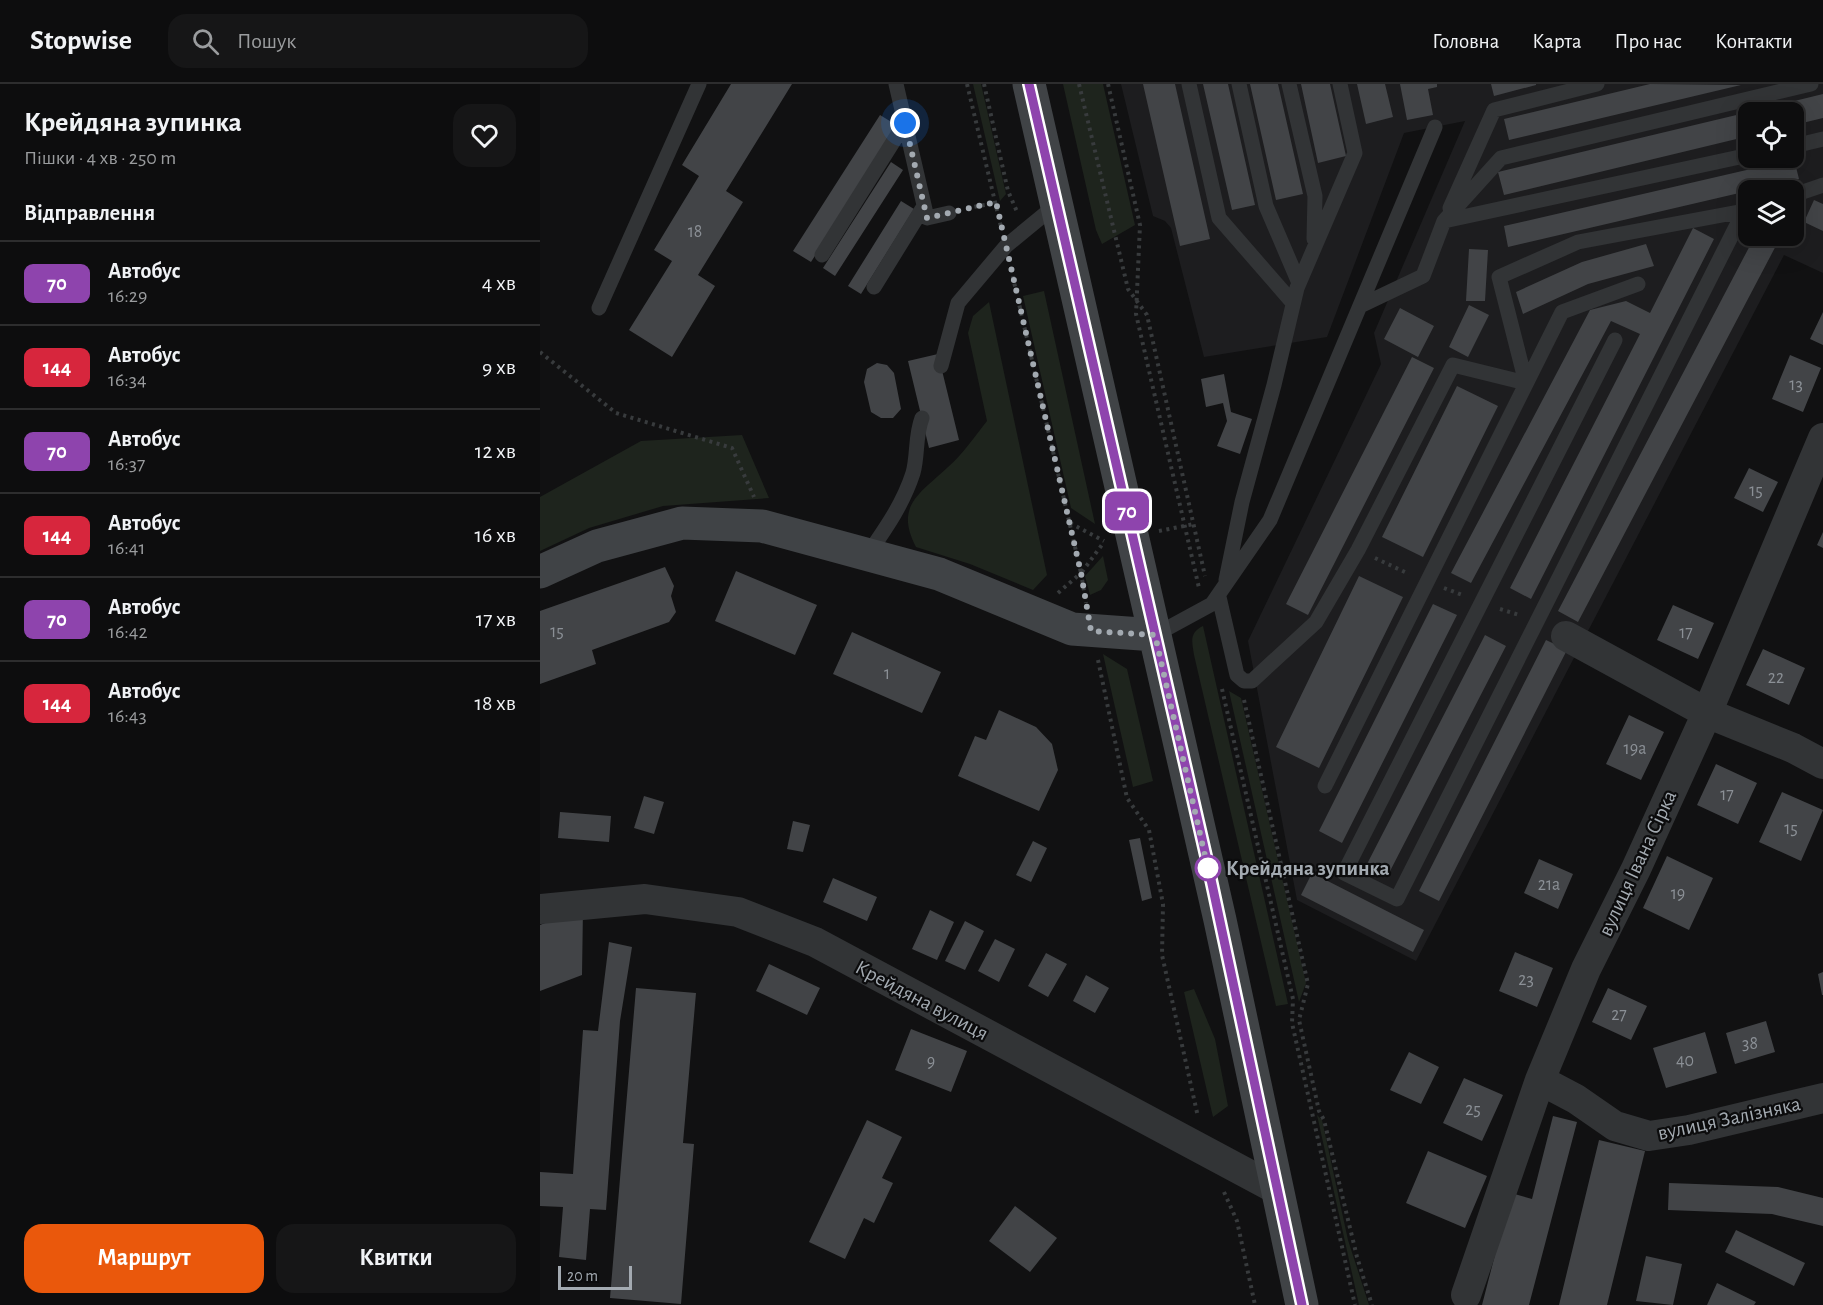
<!DOCTYPE html>
<html lang="uk">
<meta charset="utf-8">
<style>
:root{--surface:#0d0d0e;--page:#161617;--text:#f1f3f6;--muted:#9a9c9e;--line:#2d2d2e;--accent:#ea580c}
body{margin:0;font-family:"Alegreya Sans",sans-serif;background:var(--page);color:var(--text);height:100vh;display:flex;flex-direction:column;font-size:22px;white-space:nowrap}
*{box-sizing:border-box;margin:0}
p{font-size:20px;color:var(--muted)}
.icon{flex:none;width:33px;height:33px;fill:none;stroke:currentColor;stroke-width:2;stroke-linecap:round;stroke-linejoin:round}
.map{position:relative;flex:1;overflow:hidden}
.side{display:flex;flex-direction:column;background:var(--surface);width:540px}
.side>*{flex:none}
.badge{padding:0 12px;border-radius:9px;font-size:21px;line-height:39px}
.buttons{position:absolute;left:1198px;top:18px;display:grid;gap:12px}
.buttons a{display:grid;place-items:center;width:66px;height:66px;border-radius:12px;background:var(--surface);box-shadow:0 6px 24px #0002,0 0 0 2px var(--line);font-size:30px}
.scale{position:absolute;left:18px;bottom:15px;width:74px;box-sizing:border-box;padding-left:6px;border:3px solid #a3aab1;border-top:0;font-size:16px;line-height:21px;white-space:nowrap;color:#a3aab1;-webkit-text-stroke:4px #0c0c0d;paint-order:stroke}
.you{position:absolute;width:30px;height:30px;margin:-15px;border:4px solid #fff;border-radius:50%;background:#1a73e8;box-shadow:0 0 0 9px #1a73e833}
.map>.badge{position:absolute;translate:-50% -50%;box-shadow:0 0 0 3px #fff}
h2{padding:0 24px;font-size:22px;line-height:54px}
.round{display:grid;place-items:center;flex:none;width:63px;height:63px;border-radius:18px;background:var(--page)}
.head{display:flex;align-items:center;justify-content:space-between;height:102px;padding:0 24px}
h1{font-size:28px;font-weight:700;line-height:45px}
.primary-button{display:flex;gap:12px;margin-top:auto;padding:12px 24px}
.primary-button a{flex:1;height:69px;border-radius:18px;background:var(--accent);color:#fff;font-size:24px;font-weight:700;line-height:69px;text-align:center}
.primary-button a+a{background:var(--page);color:var(--text)}
ul{padding:0;list-style:none}
li{display:flex;align-items:center;gap:18px;height:84px;padding:0 24px;border-top:2px solid var(--line)}
li div{flex:1}
li b{display:block;font-size:22px}
li em{font-style:normal}
li .badge{min-width:66px;font-weight:700;text-align:center}
header{display:flex;align-items:center;gap:36px;box-sizing:border-box;height:84px;padding:0 30px;background:var(--surface);border-bottom:2px solid var(--line)}
header strong{font-size:28px}
nav{display:flex;gap:33px;margin-inline-start:auto;font-size:21px}
.search{width:420px;height:54px;background:var(--page);display:flex;align-items:center;gap:15px;box-sizing:border-box;padding:0 21px;border-radius:18px;color:var(--muted);font-size:22px}
main{display:flex;flex:1;min-height:0}
.map>svg:first-child{display:block}
</style>
<header>
<strong>Stopwise</strong>
<div class="search"><svg class="icon" aria-label="search" viewBox="0 0 24 24"><circle cx="10" cy="10" r="6"/><path d="M15 15l6 6"/></svg>Пошук</div>
<nav><a>Головна</a><a>Карта</a><a>Про нас</a><a>Контакти</a></nav>
</header>
<main>
<section class="side">
<div class="head"><div><h1>Крейдяна зупинка</h1><p>Пішки · 4 хв · 250 m</p></div><a class="round"><svg class="icon" aria-label="heart" viewBox="0 0 24 24"><path d="M12 20l-8-8c-3-5 5-10 8-4 3-6 11-1 8 4z"/></svg></a></div>
<h2>Відправлення</h2>
<ul>
<li><span class="badge" style="background:#8e44ad;color:#fff">70</span><div><b>Автобус</b><p>16:29</p></div><em>4 хв</em></li>
<li><span class="badge" style="background:#d7263d;color:#fff">144</span><div><b>Автобус</b><p>16:34</p></div><em>9 хв</em></li>
<li><span class="badge" style="background:#8e44ad;color:#fff">70</span><div><b>Автобус</b><p>16:37</p></div><em>12 хв</em></li>
<li><span class="badge" style="background:#d7263d;color:#fff">144</span><div><b>Автобус</b><p>16:41</p></div><em>16 хв</em></li>
<li><span class="badge" style="background:#8e44ad;color:#fff">70</span><div><b>Автобус</b><p>16:42</p></div><em>17 хв</em></li>
<li><span class="badge" style="background:#d7263d;color:#fff">144</span><div><b>Автобус</b><p>16:43</p></div><em>18 хв</em></li>
</ul>
<div class="primary-button"><a>Маршрут</a><a>Квитки</a></div>
</section>
<div class="map">
<svg width="1283" height="1221" viewBox="0 0 1283 1221">
<rect width="100%" height="100%" fill="#111112"/>
<path fill="#1d1d1f" fill-rule="evenodd" d="M581,0h702v189l-39,-18 -368,706 -119,-61 -49,-259 133,-277 -7,-31 91,-212 -61,12 -77,204 -123,20 -33,-129 -6,-7 -12,-5zM1209,28h45v46h-45zM1209,106h45v46h-45z"/>
<path fill="#1e241d" d="M433,0h8l25,110 -6,7z
M523,0h40l32,141 -33,19 -6,-14z
M504,207l51,233 -24,-16 -48,-212z
M449,218l58,273 -14,15 -63,-26 -54,-17c-22,-42 5,-54 32,-80 15,-13 27,-31 39,-46l-19,-88 5,-17z
M202,351l27,63 -106,8 -74,22 -49,23v-54l101,-56z
M563,472l5,24 -7,10 -11,5 -5,-19z
M663,542l85,378 -12,2 -82,-351c-2,-14 -5,-22 9,-29z
M563,570l24,15 26,112 -20,6z
M689,607l12,7 65,285 -7,19z
M654,905l21,50 13,67 -15,11 -29,-125z
M777,1031l5,5 26,120 21,65h-10z"/>
<path fill="#424447" d="M191,0h61l-66,107 17,11 -45,73 17,11 -43,71 -43,-27 43,-69 -18,-11 45,-74 -17,-11z
M603,0h32l35,155 -30,7z
M663,0h25l27,121 -23,5z
M710,0h28l25,110 -27,6z
M761,0h29l16,72 -28,7z
M817,0h28l8,33 -27,7z
M860,0h37v3l-9,2 5,26 -26,5z
M951,0h45v1l-42,11z
M1110,0l91,1 -232,55 -5,-21z
M1283,10v24l-29,7v-13h-45z
M1209,28v24l-245,59 -6,-23z
M340,31l18,11 -87,136 -18,-11z
M1254,75l5,20 -291,68 -4,-21z
M351,78l12,8 -68,106 -12,-8z
M1274,116l9,4v27l-19,-9z
M361,117l13,8 -53,85 -13,-8z
M1153,144l21,11 -183,360 -21,-11 130,-254 -29,-13 -140,262 -20,-10 139,-263 36,-9 24,12z
M1215,152h19l6,2 -202,384 -20,-11z
M1106,160l8,22 -66,18 -65,30 -7,-22 66,-30z
M929,165l19,1 -3,51h-19z
M929,221l20,10 -21,42 -19,-10z
M860,224l34,18 -16,31 -34,-18z
M1283,228v33l-13,-6z
M398,270l21,86 -30,8 -21,-87z
M1250,271l31,13 -18,44 -31,-13z
M872,273l22,11 -126,247 -22,-11z
M337,279l10,2 7,8 7,36 -8,9h-12l-10,-6 -7,-30 3,-13z
M684,290l7,38 21,7 -12,35 -23,-8 10,-25 -4,-18 -17,4 -5,-28z
M917,302l41,20 -75,151 -41,-20z
M1209,384l29,14 -15,30 -29,-14z
M1283,448v16l-6,-3z
M125,483l9,19 -3,10 5,16 -7,10 -77,28 4,14 -56,20v-73z
M196,487l81,34 -22,50 -80,-34z
M819,492l44,21 -84,171 -43,-21z
M893,520l24,11 -115,228 -23,-12z
M1133,521l41,18 -16,36 -41,-19z
M312,548l89,40 -19,41 -89,-39z
M945,551l21,11 -118,229 -21,-11z
M1006,556l21,10 -128,251 -20,-10z
M1223,565l42,19 -16,37 -43,-20z
M459,626l37,17 16,17 6,26 -19,41 -81,-35 17,-40 11,4z
M1089,631l35,17 -23,48 -35,-16z
M1176,680l41,19 -19,41 -41,-19z
M1242,708l41,18 -22,51 -42,-19z
M104,712l20,6 -10,32 -20,-6z
M20,728l51,4 -2,26 -51,-4z
M253,737l17,4 -7,27 -16,-3z
M600,754l12,60 -10,3 -13,-61z
M493,757l14,7 -16,34 -15,-7z
M1127,772l46,22 -24,52 -46,-22z
M999,775l34,15 -15,35 -34,-16z
M772,789l112,57 -11,22 -112,-57z
M293,794l44,19 -10,24 -44,-19z
M43,824l-1,67 -42,16v-66z
M390,826l24,12 -17,38 -25,-11z
M425,837l19,10 -19,39 -20,-9z
M455,855l20,10 -16,33 -21,-11z
M69,858l23,5 -12,74 -14,189 -16,-1 -4,51 -27,-3 4,-50 -23,-1v-34l33,2 10,-144 15,1z
M975,868l38,16 -16,39 -38,-16z
M506,869l21,11 -19,33 -20,-11z
M229,880l51,24 -13,27 -51,-24z
M1283,888v23h-1l-4,-21z
M546,891l23,13 -14,25 -22,-12z
M96,904l60,5 -13,150 11,1 -13,160 -71,-6z
M1068,904l39,18 -16,34 -39,-18z
M1226,937l9,31 -40,12 -9,-31z
M371,945l56,22 -16,41 -56,-22z
M1165,948l12,41 -51,15 -13,-40z
M869,968l30,15 -18,37 -31,-14z
M924,994l39,17 -21,46 -39,-18z
M1013,1032l24,6 -48,183h-47l29,-112 21,6z
M327,1036l35,17 -20,41 11,5 -19,40 -10,-5 -19,41 -36,-17z
M1059,1056l46,11 -38,154h-48z
M888,1067l59,25 -22,52 -59,-25z
M1129,1099l109,4 45,11v28l-51,-12 -104,-4z
M475,1122l42,32 -27,34 -41,-31z
M1196,1146l69,33 -11,23 -69,-34z
M1106,1172l36,8 -9,41 -37,-4z
M1177,1199l39,19 -2,3h-47z"/>
<g fill="none" stroke-linecap="round" stroke-linejoin="round">
<path stroke="#383b3d" stroke-width="4" stroke-dasharray="3 4.5" stroke-linecap="butt" d="M427,0l34,143
M444,0l24,107 10,23
M539,0l49,205 19,26 58,261
M568,0l32,141 -4,89 63,274
M427,124l29,-5
M471,185l70,304
M0,268l76,61 116,35 22,49
M530,439l34,18
M619,447l35,-7
M835,474l34,16
M542,488l22,-30
M904,504l21,8
M518,509l23,-20 5,30
M960,525l19,6
M558,576l29,138 22,32 14,74 -1,51 36,162
M682,605l71,310 -1,24 63,282
M704,616l64,284 -9,36 20,91 5,9 33,137 15,48
M684,1108l13,29 18,84"/>
<path stroke="#323436" stroke-width="15" d="M356,0l31,134 22,-5
M649,0l30,134 74,85
M699,0l27,122 33,77
M749,0l26,112 -1,43
M1254,62l29,-7
M1254,111l29,-10
M910,124l44,-98 103,-26
M904,137l57,-63 310,-74
M282,171l83,-132
M334,203l50,-81
M820,222l63,-30 21,-55 305,-66
M59,224l100,-224
M1075,256l-271,533 53,26 347,-688 5,-2
M401,282l17,-63 48,-57 51,-42
M986,299l-27,-106 79,-35 166,-31
M328,470c18,-26 35,-50 45,-81 5,-18 2,-37 9,-55
M686,496l16,-78 32,-117 23,-97 58,-135 -15,-69
M679,513l18,78 7,6h8l64,-59 42,-72 95,-185 73,18
M615,551l57,-31 58,-84 165,-393
M785,702l237,-474 76,-28"/>
<path stroke="#323436" stroke-width="30" d="M1026,552l141,77 86,35 30,16
M0,825l105,-10 93,13 77,30 463,248
M1000,996l36,19 39,27 34,10 40,-6 134,-32
M926,1211l74,-215 46,-111 50,-100 71,-156 116,-275"/>
<path stroke="#404346" stroke-width="33" d="M489,0l191,836 82,385
M0,488l57,-26 85,-23 80,3 177,48 133,55 83,6"/>
</g>
<g fill="none" stroke-linecap="round" stroke-linejoin="round">
<defs>
<path id="line" d="M489,0l177,772 96,449"/>
</defs>
<use href="#line" stroke="#fff" stroke-width="14"/>
<use href="#line" stroke="#8e44ad" stroke-width="9"/>
<path stroke="#a3aab1" stroke-width="6" stroke-dasharray="0 10.8" d="M365,39l22,95 69,-16 85,371 10,58 64,4 55,243 -2,-10"/>
</g>
<circle fill="#fff" stroke="#8e44ad" stroke-width="3" cx="668" cy="784" r="12"/>
<g text-anchor="middle" stroke-width="4.5" stroke-linejoin="round" paint-order="stroke">
<g font-size="18" fill="#8b9096">
<text x="155" y="153">18</text>
<text x="1256" y="306">13</text>
<text x="1216" y="412">15</text>
<text x="17" y="553">15</text>
<text x="1146" y="554">17</text>
<text x="347" y="595">1</text>
<text x="1236" y="599">22</text>
<text x="1095" y="670">19а</text>
<text x="1187" y="716">17</text>
<text x="1251" y="750">15</text>
<text x="1009" y="806">21а</text>
<text x="1138" y="815">19</text>
<text x="986" y="901">23</text>
<text x="1079" y="936">27</text>
<text x="1210" y="965">38</text>
<text x="1145" y="982">40</text>
<text x="391" y="983">9</text>
<text x="933" y="1031">25</text>
</g>
<g font-size="21" fill="#a3aab1" stroke="#0c0c0d">
<text transform="translate(1097 779) rotate(-65)" y="7">вулиця Івана Сірка</text>
<text transform="translate(382 916) rotate(28)" y="7">Крейдяна вулиця</text>
<text transform="translate(1189 1034) rotate(-12)" y="7">вулиця Залізняка</text>
</g>
<g font-size="21" font-weight="bold" fill="#a3aab1" stroke="#0c0c0d" text-anchor="start">
<text x="686" y="791">Крейдяна зупинка</text>
</g>
</g>
</svg>
<div class="buttons">
<a><svg class="icon" aria-label="locate" viewBox="0 0 24 24"><circle cx="12" cy="12" r="6"/><path d="M12 2v4M12 18v4M2 12h4M18 12h4"/></svg></a>
<a><svg class="icon" aria-label="layers" viewBox="0 0 24 24"><path d="M12 4l9 5-9 5-9-5zM3 14l9 5 9-5"/></svg></a>
</div>
<div class="scale">20 m</div>
<div class="you" style="left:365px;top:39px"></div>
<b class="badge" style="left:587px;top:427px;background:#8e44ad;color:#fff">70</b>
</div>
</main>
